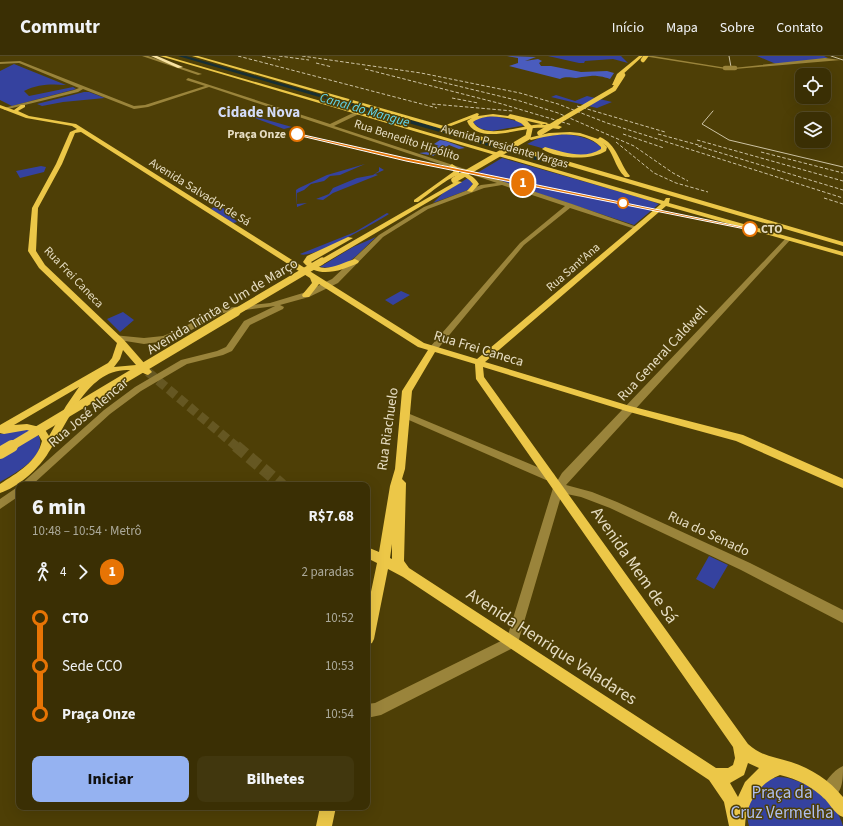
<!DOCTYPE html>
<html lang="pt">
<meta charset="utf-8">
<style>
:root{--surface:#3a2f04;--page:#41370e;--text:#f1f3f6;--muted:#aba99a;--line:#544a26;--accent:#95b2f1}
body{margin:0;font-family:"Source Sans 3",sans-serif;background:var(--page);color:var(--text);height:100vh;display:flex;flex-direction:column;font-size:15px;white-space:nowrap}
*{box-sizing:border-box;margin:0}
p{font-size:13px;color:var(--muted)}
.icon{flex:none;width:22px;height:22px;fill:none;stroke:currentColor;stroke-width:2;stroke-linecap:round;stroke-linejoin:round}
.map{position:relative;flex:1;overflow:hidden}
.drawer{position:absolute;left:16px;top:426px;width:354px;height:328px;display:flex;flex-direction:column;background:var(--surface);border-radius:8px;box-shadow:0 4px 16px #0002,0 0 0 1px var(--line)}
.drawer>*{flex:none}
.badge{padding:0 8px;border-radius:13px;font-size:14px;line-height:26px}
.controls{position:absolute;left:795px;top:12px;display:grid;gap:8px}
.controls a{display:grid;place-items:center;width:36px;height:36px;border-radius:8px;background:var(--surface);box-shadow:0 4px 16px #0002,0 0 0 1px var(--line);font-size:20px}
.map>.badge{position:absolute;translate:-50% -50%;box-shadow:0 0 0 2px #fff}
.legs{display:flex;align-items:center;gap:6px;height:44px;padding:0 16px;font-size:13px}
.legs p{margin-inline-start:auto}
.head{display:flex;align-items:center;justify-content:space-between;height:68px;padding:0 16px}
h1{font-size:22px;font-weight:800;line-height:30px}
.cta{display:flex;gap:8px;margin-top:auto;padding:8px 16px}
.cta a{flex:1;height:46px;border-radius:8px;background:var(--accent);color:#111;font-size:16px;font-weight:800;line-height:46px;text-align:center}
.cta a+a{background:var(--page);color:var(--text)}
ul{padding:0 16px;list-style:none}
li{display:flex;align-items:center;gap:14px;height:48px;font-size:15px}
li i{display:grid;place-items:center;width:6px;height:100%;margin:0 5px;background:currentColor}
li i::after{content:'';width:10px;height:10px;margin:-5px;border:3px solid;border-radius:50%;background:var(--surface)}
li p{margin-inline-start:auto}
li:first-child i{background:linear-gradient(#0000 50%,currentColor 0)}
li:last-child i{background:linear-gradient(currentColor 50%,#0000 0)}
header{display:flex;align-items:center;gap:24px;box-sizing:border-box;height:56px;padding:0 20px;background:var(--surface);border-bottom:1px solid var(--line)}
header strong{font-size:19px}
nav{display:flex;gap:22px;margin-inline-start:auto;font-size:14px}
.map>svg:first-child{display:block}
</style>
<header>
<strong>Commutr</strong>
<nav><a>Início</a><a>Mapa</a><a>Sobre</a><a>Contato</a></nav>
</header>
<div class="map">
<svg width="843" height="770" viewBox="0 0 843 770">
<rect width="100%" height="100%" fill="#4e3f06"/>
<path fill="#35429f" d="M548,0h73l7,7 -15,-4 -28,2 -1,2h-5z
M757,0h67l4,2 -52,6z
M14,8l52,21c-15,-1 -28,-1 -42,6l5,5 44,-9 3,2 -64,17 -12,-6v-29z
M84,36h5l16,6 -42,4 -21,4 -5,-2z
M556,39l19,6 12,-5 25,6 -15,6 -46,-11z
M239,56l53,15 -8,2z
M494,60l23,5 9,4 -34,6 -11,-2 -8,-6c4,-7 13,-6 21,-7z
M563,78c14,1 29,4 39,14l-1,2c-20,13 -53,-1 -74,-6l14,-7z
M502,102l143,41 14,5 -25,21 -157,-52z
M365,108l-25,11 -10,1 -6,5 -13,3 -7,6 -7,3v11l10,-1 -10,4 -1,-17 3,-2 28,-13z
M41,110l5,1 -2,5 -24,6 -4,-7z
M379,111l5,3 -9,4 3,1 -45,18 -10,7 -7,-1 13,-5 4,-6 24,-10 16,-3 6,-4z
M468,122l5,6 -5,6 -35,13 10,-10z
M217,149h3l17,17 -4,1 -22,-14z
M387,157l2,1c-13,8 -77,46 -89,40l55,-22z
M376,181c-18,16 -28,34 -56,30l33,-20z
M401,235l9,4 -17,10 -8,-5z
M123,256l11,8 -14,12 -13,-13z
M24,373l8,2 7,5c8,21 -25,38 -39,46v-48z
M709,500l19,9 -14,24 -18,-10z
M778,721c25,0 59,24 65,49h-94c-5,-20 -1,-30 15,-42 5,-4 8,-6 14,-7z"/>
<path fill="#4a5cbe" d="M507,0l29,1 -11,4 13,-2 4,2 -3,2 2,3h10l30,6 26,-1 7,2 -4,6c-16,-5 -18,-3 -34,-1 -6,0 -9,-2 -16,1l-51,-13 9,-3v-5z
M440,84l6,1 19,7 -6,1 -10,-4 -16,11 -14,-3 9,-1 5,-5 6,-1 -5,-2z"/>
<path fill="#172f34" d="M178,0h8l364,104 -4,3z"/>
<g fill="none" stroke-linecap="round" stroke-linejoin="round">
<path stroke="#655722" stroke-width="9" stroke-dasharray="9 4.5" stroke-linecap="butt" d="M148,316l89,75"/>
<path stroke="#655722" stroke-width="12" stroke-dasharray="12 5.5" stroke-linecap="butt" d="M236,390l46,39"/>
<path fill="#9a843b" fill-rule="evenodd" d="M142,0h6l54,18 -4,1z
M643,0h10l74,12 -2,1z
M825,2l16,2 -106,9 -2,-1z
M20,5l114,45 11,-1 60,-19 -19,-6 2,-2 142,46 25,-12h4v2l-25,12 238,78 68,24 -5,1 -65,-21 -46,37 -88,106h-6l-1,-2 1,-2 90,-104 45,-37 -63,-21 -18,3 -56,21 -45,28 -45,46 -29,14 -29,8 4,2 -1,2 -33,16 -18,26 -9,4 -36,9 -46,27 -31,23 -78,71h-12l84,-75 31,-23 46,-27 36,-9 9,-4 18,-26 31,-15 -52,7 -39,21 -19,7 -21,3 -31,-5v-4l31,3 19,-2 15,-6 40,-21 52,-6 33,-10 29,-14 47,-44 45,-28 57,-22 16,-2 -288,-96 -61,20 -14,2 -51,-20 -5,3 -74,18v-2l70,-18 5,-2 -60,-25 -19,1v-2z
M786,182l5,1 -225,246 26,7 25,10 133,61 93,47v13l-102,-53 -131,-62 -29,-11 -19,-4 -45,153 -136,69 -14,3v-14l8,-1 132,-65 46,-150 9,-15z
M405,356l149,62 1,3 -1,3h-8l-144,-63 -2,-2z
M19,430v10l-19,13v-10z
M843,710c0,15 0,28 -15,35l-5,-3 -3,-5c4,-10 13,-23 23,-27z"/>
<path fill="#ecc748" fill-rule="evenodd" d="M160,0h6l498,145 2,-3h4l-1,5 174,49v4l-177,-50 -181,156 145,44 113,29 100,44v9l-107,-47 -110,-30 -143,-44 1,10 264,367c13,12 26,13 43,18 21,7 38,18 52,35v20c-8,-3 -12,-11 -18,-18 -13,-12 -27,-20 -45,-24 -21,8 -34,28 -35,51h-16l-5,-24 -15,-22 -306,-203 -15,-8 -14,70 -2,4 -5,2v-34l10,-48 -10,-5v-11l12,5 11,-66 5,-17 7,-78 26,-41 -10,-3 -99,-63 -10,13h-6l-1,-2 10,-12 -2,-5 -229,-146 -6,1 -13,31 -24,44 -2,43 9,14 79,75 28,32 -4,3c-4,-1 -7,-4 -11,-4 -49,-10 -69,54 -90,84 -11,16 -29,32 -47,38v-9c17,-11 37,-22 42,-43l-4,-7 -11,-4 -23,4 -4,-1v-8l108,-62 4,-5 5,-15 -78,-75 -11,-17 4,-43 24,-44 14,-32 7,-3 -5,-3 -46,-8 -26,-10v-3l14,5 7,-5h4v2l-7,4 11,5 47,8 348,219 53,16 184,-155zM123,294l13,15 -22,2 6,-8zM435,296l40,12 1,15 257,368 2,11 -2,7 -5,3h-12l-307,-200 -5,-7 2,-78 -4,-4 3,-10 7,-78zM79,331l-13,19 -17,30 -5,-8 -17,-4 -13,1zM392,488v15l-2,-1zM748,707l11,5 -14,14 -7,15 -8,-14 14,-8z
M192,0h6l362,103 283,83v4z
M639,0h4l-22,20 -5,9h-4l5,-11z
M477,57l2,1 -1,2 15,-2 15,2 2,-2 38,9 -3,2 -26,-6 -2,1c-15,-3 -31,-7 -44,2 15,24 67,-8 89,5l-3,2c-10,-1 -21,-2 -31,0 -16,2 -53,14 -61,-8l5,-3 -21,8 -5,-1z
M570,76l10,1 18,6 2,-2c17,7 19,26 30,39l-1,1h-4c-11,-10 -11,-26 -22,-34l4,4 -1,4c-16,10 -48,8 -64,-2l3,-2c18,5 39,13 56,2v-2c-18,-18 -47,-13 -70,-7l-3,-2 21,-5z
M452,108l7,5v4c9,0 15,3 20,11l-7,8 -5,-1 6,-7c-4,-5 -10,-10 -17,-8 -8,2 -30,20 -38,26h-4v-2l39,-28 1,-2 -5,-4z
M457,125l5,1 -137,81 -7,-2z
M348,181l5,1 -42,24c13,13 29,1 44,-3l4,2 -1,2c-17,8 -41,16 -55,-1l4,-6z
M320,751h16l-4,19h-16z"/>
<path fill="#f9e4a3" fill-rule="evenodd" d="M151,0h6l26,11 -5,1z"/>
<path stroke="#cdc3a4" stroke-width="1" d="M729,0l2,11
M831,0l12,4
M713,55l-11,13 27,16 114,27"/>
<path stroke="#cdc3a4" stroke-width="1" stroke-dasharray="3.5 2" stroke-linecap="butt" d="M238,0l199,52
M262,0l18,4
M279,0l30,4
M302,0l119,17 99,20 38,11 49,19 236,75
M316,7l16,4
M365,13l137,35 70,21
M433,24l87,21 38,12 76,33 39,27 15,8
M452,42l26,5
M432,48l81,7
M577,50l88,26
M623,78l41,14
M658,78l44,12
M697,84l146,41
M616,86l38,31 22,10 32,9
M698,90l145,44
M761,96l82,21
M824,142l19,6"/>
<path stroke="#9a843b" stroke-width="4.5" d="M725,12h10"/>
<path stroke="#ecc748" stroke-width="4.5" d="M643,4l3,-4
M517,63l9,4
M556,67l58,-34 9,-14"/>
<path stroke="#ecc748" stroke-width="5.5" d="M540,77l18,-11
M454,124l74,-43 2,-9 -6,-6"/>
<path stroke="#ecc748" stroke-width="7" d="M234,257l88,-52"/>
<path stroke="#ecc748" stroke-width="9" d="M10,391l226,-135"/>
<path stroke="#ecc748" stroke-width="12" d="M0,397l12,-7"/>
</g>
<path fill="#e77405" stroke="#fff" d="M295,77l111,25 346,71 -2,1 -344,-69 -109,-26z"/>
<g fill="#fff" stroke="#e77405" stroke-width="2">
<circle cx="297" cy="78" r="7"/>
<circle cx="623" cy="147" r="5"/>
<circle cx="750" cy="173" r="7"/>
</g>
<g text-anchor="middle" stroke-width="3" stroke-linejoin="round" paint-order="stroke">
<g font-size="12" font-weight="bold" fill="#e6ddc3" stroke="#4e3f06" text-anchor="end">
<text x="286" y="82">Praça Onze</text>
<text x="761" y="177" text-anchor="start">CTO</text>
</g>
<g font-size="12" fill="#e6ddc3" stroke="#4e3f06">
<text transform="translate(407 84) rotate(18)" y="4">Rua Benedito Hipólito</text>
<text transform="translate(505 90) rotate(16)" y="4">Avenida Presidente Vargas</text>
<text transform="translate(200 136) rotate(32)" y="4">Avenida Salvador de Sá</text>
<text transform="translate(573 211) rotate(-41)" y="4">Rua Sant'Ana</text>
<text transform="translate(74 221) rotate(46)" y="4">Rua Frei Caneca</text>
</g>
<g font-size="13" font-style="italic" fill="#61d8ef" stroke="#4e3f06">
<text transform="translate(365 53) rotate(16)" y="5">Canal do Mangue</text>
</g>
<g font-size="14" fill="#e6ddc3" stroke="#4e3f06">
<text transform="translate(222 250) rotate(-31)" y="5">Avenida Trinta e Um de Março</text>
<text transform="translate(479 292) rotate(17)" y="5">Rua Frei Caneca</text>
<text transform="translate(662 297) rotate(-47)" y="5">Rua General Caldwell</text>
<text transform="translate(88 356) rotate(-40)" y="5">Rua José Alencar</text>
<text transform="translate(387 373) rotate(-82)" y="5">Rua Riachuelo</text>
<text transform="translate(709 477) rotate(25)" y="5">Rua do Senado</text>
</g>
<g font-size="15" font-weight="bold" fill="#d3dbf8" stroke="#4e3f06">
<text x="259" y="61">Cidade Nova</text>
</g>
<g font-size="17" fill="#e6ddc3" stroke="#4e3f06">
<text transform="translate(635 509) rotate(55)" y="6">Avenida Mem de Sá</text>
<text transform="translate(552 590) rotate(33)" y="6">Avenida Henrique Valadares</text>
</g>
<g font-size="17" fill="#aebdef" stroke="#4e3f06">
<text x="782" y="742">Praça da<tspan x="782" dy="20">Cruz Vermelha</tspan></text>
</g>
</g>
</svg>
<div class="controls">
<a><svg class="icon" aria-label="locate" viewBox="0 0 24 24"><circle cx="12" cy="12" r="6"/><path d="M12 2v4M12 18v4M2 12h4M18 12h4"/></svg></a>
<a><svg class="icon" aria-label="layers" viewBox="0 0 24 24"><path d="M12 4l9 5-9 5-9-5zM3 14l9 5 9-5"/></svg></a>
</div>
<b class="badge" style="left:523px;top:127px;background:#e77405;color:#fff">1</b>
<section class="drawer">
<div class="head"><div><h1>6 min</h1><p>10:48 – 10:54 · Metrô</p></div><b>R$7.68</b></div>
<div class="legs"><svg class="icon" aria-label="walk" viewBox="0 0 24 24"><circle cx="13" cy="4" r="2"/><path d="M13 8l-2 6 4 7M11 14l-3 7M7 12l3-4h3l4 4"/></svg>4<svg class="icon" aria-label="forward" viewBox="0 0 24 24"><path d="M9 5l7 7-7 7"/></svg><b class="badge" style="background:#e77405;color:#fff">1</b><p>2 paradas</p></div>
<ul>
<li><i style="color:#e77405"></i><b>CTO</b><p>10:52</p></li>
<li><i style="color:#e77405"></i><span>Sede CCO</span><p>10:53</p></li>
<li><i style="color:#e77405"></i><b>Praça Onze</b><p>10:54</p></li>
</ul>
<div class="cta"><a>Iniciar</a><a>Bilhetes</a></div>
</section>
</div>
